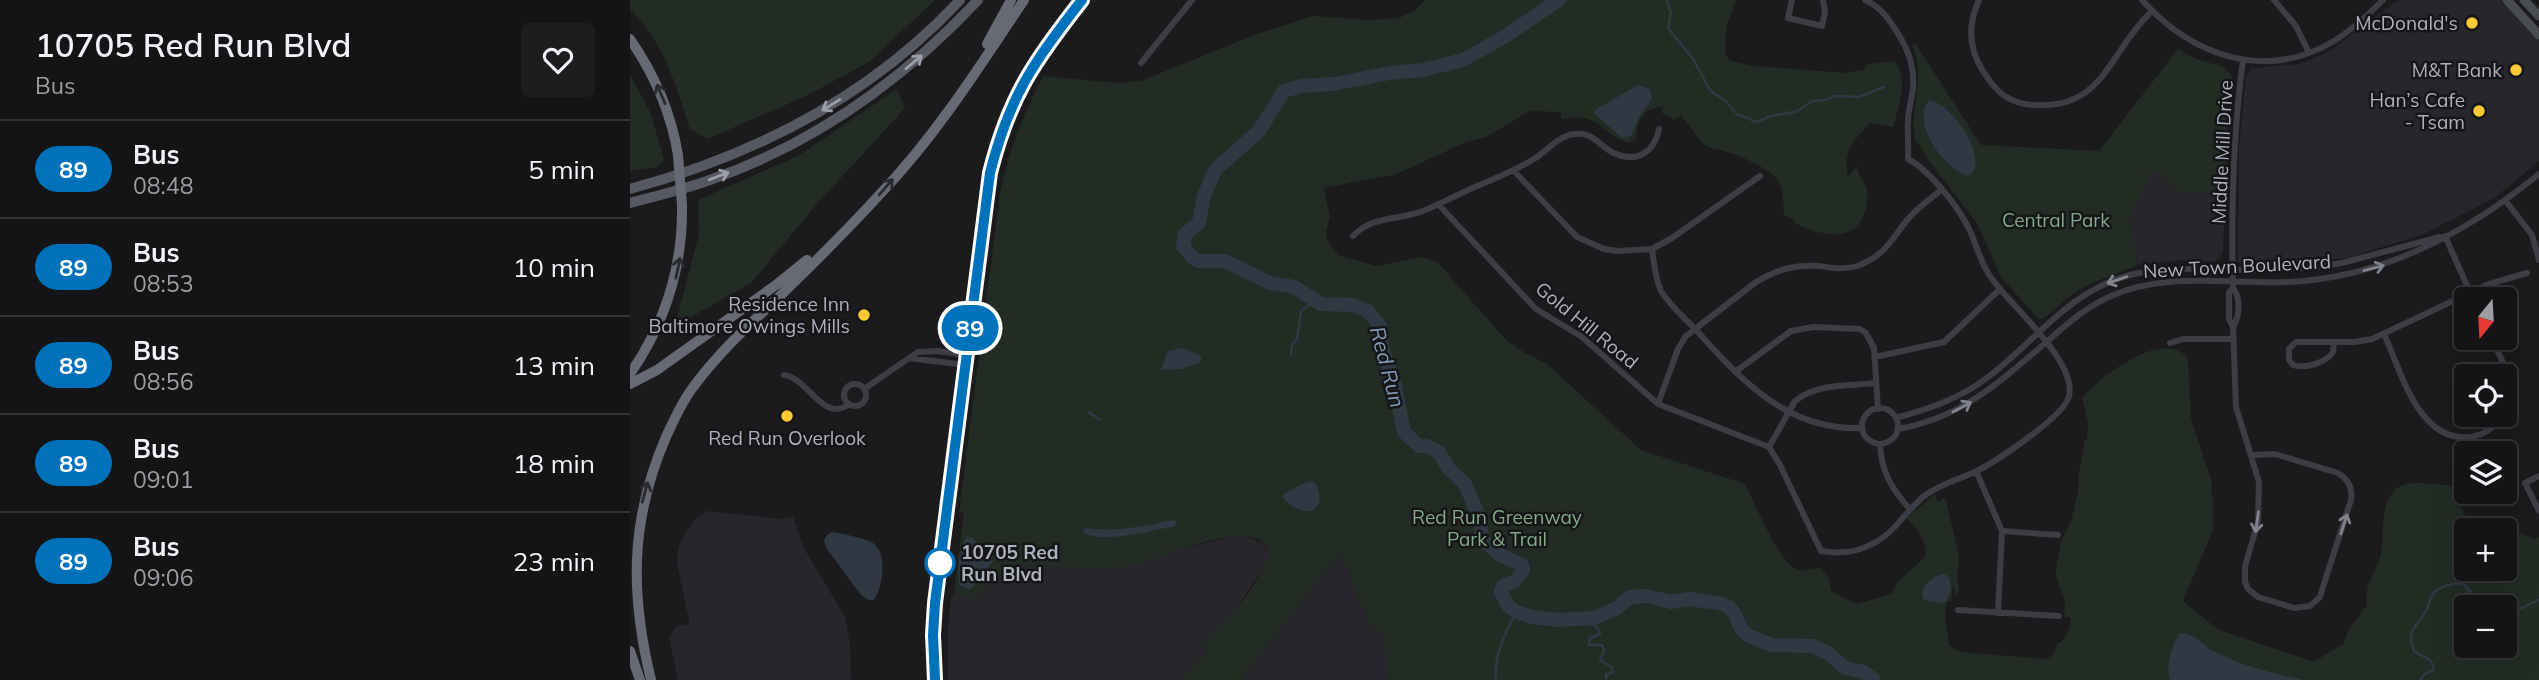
<!DOCTYPE html>
<meta charset="utf-8">
<style>
:root{--surface:#141416;--page:#1d1d1f;--text:#f1f3f6;--muted:#9d9ea1;--line:#333335}
body{margin:0;font-family:Mulish,sans-serif;background:var(--page);color:var(--text);height:100vh;display:flex;flex-direction:column;font-size:26px;white-space:nowrap}
*{box-sizing:border-box;margin:0}
p{font-size:23px;color:var(--muted)}
.icon{flex:none;width:38px;height:38px;fill:none;stroke:currentColor;stroke-width:2;stroke-linecap:round;stroke-linejoin:round}
.map{position:relative;flex:1;overflow:hidden}
.panel{display:flex;flex-direction:column;background:var(--surface);width:630px}
.panel>*{flex:none}
.badge{padding:0 14px;border-radius:23px;font-size:24px;line-height:46px}
.needle{width:46px;rotate:198deg}
.fabs{position:absolute;left:1824px;top:287px;display:grid;gap:14px}
.fabs a{display:grid;place-items:center;width:63px;height:63px;border-radius:7px;background:var(--surface);box-shadow:0 7px 28px #0002,0 0 0 2px var(--line);font-size:35px}
.map>.badge{position:absolute;translate:-50% -50%;box-shadow:0 0 0 4px #fff}
.round{display:grid;place-items:center;flex:none;width:74px;height:74px;border-radius:7px;background:var(--page)}
.overview{display:flex;align-items:center;justify-content:space-between;height:119px;padding:0 35px}
h1{font-size:33px;font-weight:600;line-height:52px}
ul{padding:0;list-style:none}
li{display:flex;align-items:center;gap:21px;height:98px;padding:0 35px;border-top:2px solid var(--line)}
li div{flex:1}
li b{display:block;font-size:26px}
li em{font-style:normal}
li .badge{min-width:77px;font-weight:700;text-align:center}
main{display:flex;flex:1;min-height:0}
.map>svg:first-child{display:block}
</style>
<main>
<section class="panel">
<div class="overview"><div><h1>10705 Red Run Blvd</h1><p>Bus</p></div><a class="round"><svg class="icon" aria-label="heart" viewBox="0 0 24 24"><path d="M12 20l-8-8c-3-5 5-10 8-4 3-6 11-1 8 4z"/></svg></a></div>
<ul>
<li><span class="badge" style="background:#0072bc;color:#fff">89</span><div><b>Bus</b><p>08:48</p></div><em>5 min</em></li>
<li><span class="badge" style="background:#0072bc;color:#fff">89</span><div><b>Bus</b><p>08:53</p></div><em>10 min</em></li>
<li><span class="badge" style="background:#0072bc;color:#fff">89</span><div><b>Bus</b><p>08:56</p></div><em>13 min</em></li>
<li><span class="badge" style="background:#0072bc;color:#fff">89</span><div><b>Bus</b><p>09:01</p></div><em>18 min</em></li>
<li><span class="badge" style="background:#0072bc;color:#fff">89</span><div><b>Bus</b><p>09:06</p></div><em>23 min</em></li>
</ul>
</section>
<div class="map">
<svg width="1909" height="680" viewBox="0 0 1909 680">
<rect width="100%" height="100%" fill="#1b1b1d"/>
<path fill="#27272b" d="M1768,0h104l37,41v120l-45,37 -70,36 -77,24 -78,8 -27,-1 -4,-3 1,-114 7,-73 6,-7 47,-4 28,-11z
M1522,173l9,1 17,18 47,1 -2,60 -9,9 -33,-2 -43,5 -9,-47z
M77,511l75,8 11,-2 12,33 40,67 5,25 1,38h-173l-9,-43 8,-11 13,-2 -13,-60 1,-16 7,-15 12,-16z
M612,534l23,11 3,7 -2,13 -38,55 -26,28 4,5 -26,27h-232v-53l3,-30 3,-4 20,6 20,-20 18,-12 14,-3h111l38,-14z
M711,553l27,70 16,11 6,46h-149l82,-107z"/>
<path fill="#222c24" fill-rule="evenodd" d="M0,0h305l-66,62 -65,35 -97,42 -17,-10c-14,-43 -26,-87 -60,-120z
M795,0h311l-10,28 -1,26 5,7 24,5 92,7 17,-3 5,-6 26,-3c16,16 4,46 -1,66l-23,-4c-16,17 -28,29 -22,53l9,-10c0,11 8,14 10,24 1,9 0,19 -4,27 -13,28 -45,16 -67,7l-2,-4 -10,-5c-1,-10 0,-24 -5,-33 -8,-15 -53,-33 -69,-34l-8,-5 -21,-28 -7,5 -12,-7 1,-6c-21,1 -25,13 -27,31l-7,5c-28,-8 -28,-32 -68,-24v-7l-31,-1 -44,26 -20,5 -69,32 -73,14 6,29 -4,15 1,9 13,15 37,10 45,-9 17,6 12,15 56,63 18,12 22,11 94,86 104,34c9,19 32,71 47,83 9,7 18,1 28,1l9,10 2,13 25,13 36,-10 4,-10 30,-28c-1,-17 -7,-26 -19,-38l28,-24 3,8 7,-5 14,58 -2,21 2,15 -3,4 -3,-11 -2,18h-4l-2,13 4,30 11,7 85,7 7,-3 6,-13 4,-1c5,-7 10,-17 8,-25h-6l1,-15 -9,-27v-6l5,-27 10,-21 7,-28 1,-21 6,-32h2l1,-17 -6,-25c19,-22 80,-70 106,-40l3,61 21,64 -1,7 2,10v30l-30,71 34,28 97,33 30,-19 4,-13 19,-25c-3,-24 9,-30 14,-51 4,-19 -2,-47 13,-63 13,-14 40,-5 57,-6l21,45h-6v39h38v-33l11,-5 19,8 5,-2v143h-1149l-6,-45 -16,-12 -27,-70 -18,20 -82,107h-61l26,-27 -4,-5c14,-15 74,-80 65,-100 -16,-32 -104,9 -129,16 -28,8 -57,4 -85,2 -12,-1 -25,-3 -37,0 -17,5 -30,21 -42,33l-20,-6 10,-80 -5,-1 41,-319c9,-42 23,-79 43,-117l75,7 23,-2 111,-45 60,-20 58,4 29,-2 15,-7zM1836,607h38v39h-38z
M1285,43l66,102 118,6 79,-102 18,10 28,8 8,10 -5,53 -2,63 -47,-1 -17,-18 -9,-1 -23,45 9,47 -46,18 -21,12 -28,24h-4l-38,-42 -24,-54 -48,-62 -9,-16 -4,-2c-9,-34 12,-63 -4,-98z
M0,75l21,39 13,46 -6,7 -28,4z
M267,89l8,19 -89,97 -65,78 -76,43 24,-92 -1,-34 100,-44z"/>
<path fill="#2f3943" d="M1008,85l12,4 2,10 -12,17 -9,20 -9,2 -28,-25 1,-3z
M1299,100c21,2 63,60 40,76 -24,-6 -59,-53 -40,-76z
M553,348l18,8v6l-20,7 -20,1 7,-19z
M683,481c8,7 11,26 -3,30 -10,2 -21,-7 -27,-13l1,-4 20,-11z
M542,520l4,1 1,4 -4,2c-25,3 -68,18 -91,5l3,-4c31,4 56,-1 87,-8z
M202,532c12,2 28,5 39,10 18,9 12,45 3,58h-5l-8,-5 -34,-46 -3,-8 2,-5z
M337,537l6,1 19,24 -19,25 -5,2 -9,-4c-1,-14 -1,-36 8,-48z
M1315,574l5,5 1,11 -5,12 -6,1 -16,-3 -2,-5c1,-11 12,-20 23,-21z
M1550,633c14,-1 22,12 33,18 29,15 59,22 90,29h-133c-5,-12 2,-36 10,-47z"/>
<g fill="none" stroke-linecap="round" stroke-linejoin="round">
<path stroke="#2f3943" stroke-width="2.5" d="M1036,0l5,12 -3,16 25,31 17,31 14,10 13,14 20,8 14,-6 27,-5 14,-10 14,-1 9,-4 24,1 25,-10
M661,354l1,-9 5,-6 4,-28 14,-10
M459,412l11,8
M1874,616l35,-16
M960,619l1,4 6,4 3,7 -10,4 -1,7h13l2,6 -4,9 13,8 -1,5 -6,2v5
M866,680c-3,-22 10,-50 21,-68
M1790,680l6,-7 6,-2 2,-4 -4,-7 -16,-9c-9,-22 3,-23 12,-40 3,-4 3,-11 6,-16 6,-8 21,-13 31,-11l11,11v12"/>
<path stroke="#2f3943" stroke-width="14" d="M929,0l-55,37 -41,23 -40,10 -33,3 -57,11 -32,2 -17,5 -25,40 -44,39 -11,26 -5,27 -14,11 -2,12 10,12 5,3h27l45,22 24,4 27,17 31,1 16,6 12,15 2,21 13,39 9,46 15,14h8l12,6 9,16 17,16 15,35 2,19 4,5 14,12 22,10 1,5 -8,11 -12,5 -2,6 7,14 9,6 16,5 25,3 37,-2 22,-10 13,-11 17,-1 24,6 18,-3 29,4 11,4 6,7 6,15 8,7 23,9 40,1 16,7 17,15 19,4 10,8"/>
<path stroke="#3d3e45" stroke-width="6" d="M1162,0l-4,18 34,8 3,-14 -2,-12
M1349,0c-11,24 -11,48 4,71 13,21 25,32 50,34 72,5 75,-53 119,-94
M1512,0c50,56 123,82 192,41 18,-11 34,-26 49,-41
M1644,0l22,26 13,27
M1613,60c-10,75 -12,151 -10,228 8,10 7,28 0,39l3,80 23,75 -1,39 -13,46v15l3,7 10,8 36,11 16,-2 10,-9 2,-7 29,-90c2,-12 -3,-21 -13,-27l-63,-19 -23,1
M511,63l51,-63
M883,170l64,67 27,12 14,2 34,-2 20,-11 88,-62
M1875,200l27,35 7,25
M808,204l98,105 46,28 76,67 111,43 26,-46c22,-18 54,-15 81,-18
M723,236c18,-19 40,-16 64,-23 17,-5 33,-15 49,-22 22,-10 47,-19 68,-32 13,-8 24,-23 40,-25 20,-3 26,14 42,20 22,9 39,-3 43,-25
M1815,236l28,63
M1022,249c2,14 3,29 9,42 9,15 24,27 36,40 46,51 91,100 165,97
M1603,327l-4,-8v-27l4,-4
M1754,334c17,37 34,107 84,103 15,-1 27,-10 36,-22
M1861,338c12,25 29,49 13,76
M1704,342l-1,10c-7,11 -28,17 -40,13l-4,-5v-11l7,-7h59l17,-3 117,-55 38,-11
M1540,343l13,-4h50
M1245,357l69,-15 56,-53
M279,358l56,7
M1105,372l56,-41 22,-4 47,2 6,4 8,15 4,61
M154,375c24,3 40,49 65,29
M214 395a11 11 0 1 1 22 0a11 11 0 1 1-22 0Z
M234,389l54,-37 19,-1 29,4
M1028,404l20,-55 8,-13 70,-54c20,-12 39,-18 63,-16 13,2 25,4 38,0 28,-10 33,-25 51,-47 9,-11 22,-20 33,-29
M1232 426a18 18 0 1 1 36 0a18 18 0 1 1-36 0Z
M1266,418c33,-9 65,-20 92,-41 39,-29 71,-72 117,-93 40,-19 83,-15 126,-14 28,0 57,-1 85,-3l26,-4 98,-26
M1268,429c66,-12 104,-49 153,-91 18,-16 37,-32 60,-42 56,-25 120,-11 179,-14 95,-5 177,-49 249,-108
M1250,444c1,27 12,46 30,65
M1139,447l11,18 41,86c18,3 35,2 51,-7 24,-11 34,-35 55,-50 15,-10 32,-15 48,-22 20,-10 90,-56 94,-76 8,-35 -58,-90 -77,-117 -11,-14 -15,-33 -22,-48 -11,-24 -40,-60 -62,-72 1,-13 -1,-25 0,-38 0,-11 4,-22 5,-33 2,-25 -7,-43 -20,-62 -7,-11 -16,-21 -28,-26
M1346,471l26,60 -4,82
M1909,476l-14,7 14,28
M1372,531l56,4
M1328,610l101,6"/>
<path stroke="#494b53" stroke-width="9" d="M1877,0l32,35
M1894,0l15,16
M305,680l-2,-45 2,-32 55,-430c20,-76 44,-112 92,-173"/>
<path stroke="#575962" stroke-width="10" d="M0,189c125,-34 241,-93 330,-189
M0,203c26,-7 52,-13 77,-22 105,-36 196,-101 271,-181"/>
<path stroke="#676a74" stroke-width="10" d="M0,39c25,36 41,73 48,116
M357,44l24,-44
M0,374c36,-52 53,-107 52,-169
M0,384l27,-14 119,-85 31,-25
M0,651l10,29
M21,680c-21,-87 -21,-160 15,-243 8,-17 16,-36 28,-51 25,-34 57,-63 88,-92 34,-33 68,-67 100,-102 55,-58 98,-126 142,-192"/>
<path stroke="#676a74" stroke-width="10" d="M48,155l4,50"/>
</g>
<defs><path id="oneway-shaft" d="M-6 0H5M1.5-3L5.5 0L1.5 3" fill="none" stroke-width="1.6" stroke-linecap="round" stroke-linejoin="round" transform="scale(1.75)"/></defs>
<g stroke="#9c9fab">
<use href="#oneway-shaft" transform="translate(284 62) rotate(-40)"/>
<use href="#oneway-shaft" transform="translate(201 105) rotate(148)"/>
<use href="#oneway-shaft" transform="translate(89 176) rotate(-21)"/>
</g>
<g stroke="#2a2b2f">
<use href="#oneway-shaft" transform="translate(31 94) rotate(-113)"/>
<use href="#oneway-shaft" transform="translate(256 187) rotate(-49)"/>
<use href="#oneway-shaft" transform="translate(48 268) rotate(-78)"/>
<use href="#oneway-shaft" transform="translate(15 492) rotate(-75)"/>
</g>
<g stroke="#80838d">
<use href="#oneway-shaft" transform="translate(1744 268) rotate(-15)"/>
<use href="#oneway-shaft" transform="translate(1487 280) rotate(161)"/>
<use href="#oneway-shaft" transform="translate(1332 407) rotate(-28)"/>
<use href="#oneway-shaft" transform="translate(1627 522) rotate(98)"/>
<use href="#oneway-shaft" transform="translate(1714 524) rotate(-72)"/>
</g>
<g fill="none" stroke-linecap="round" stroke-linejoin="round">
<defs>
<path id="line" d="M305,680l-2,-45 2,-32 55,-430c19,-76 44,-112 92,-173"/>
</defs>
<use href="#line" stroke="#fff" stroke-width="16"/>
<use href="#line" stroke="#0072bc" stroke-width="10"/>
</g>
<g fill="#fcc934" stroke="#161618" stroke-width="2.5">
<circle cx="1842" cy="23" r="7"/>
<circle cx="1886" cy="70" r="7"/>
<circle cx="1849" cy="111" r="7"/>
<circle cx="234" cy="315" r="7"/>
<circle cx="157" cy="416" r="7"/>
</g>
<circle fill="#fff" stroke="#0072bc" stroke-width="3.5" cx="310" cy="563" r="14"/>
<g text-anchor="middle" stroke-width="5" stroke-linejoin="round" paint-order="stroke">
<g font-size="19" fill="#adb1bd" stroke="#161618" text-anchor="end">
<text x="1828" y="30">McDonald's</text>
<text x="1872" y="77">M&amp;T Bank</text>
<text x="1835" y="107">Han’s Cafe<tspan x="1835" dy="22">- Tsam</tspan></text>
<text x="220" y="311">Residence Inn<tspan x="220" dy="22">Baltimore Owings Mills</tspan></text>
<text x="157" y="445" text-anchor="middle">Red Run Overlook</text>
</g>
<g font-size="19" fill="#adb1bd" stroke="#161618">
<text transform="translate(1592 152) rotate(-87)" y="7">Middle Mill Drive</text>
<text transform="translate(1607 266) rotate(-3)" y="7">New Town Boulevard</text>
<text transform="translate(957 325) rotate(39)" y="7">Gold Hill Road</text>
</g>
<g font-size="19" fill="#83a989" stroke="#161618">
<text x="1426" y="227">Central Park</text>
<text x="867" y="524">Red Run Greenway<tspan x="867" dy="22">Park &amp; Trail</tspan></text>
</g>
<g font-size="19" font-weight="bold" fill="#adb1bd" stroke="#161618" text-anchor="start">
<text x="331" y="559">10705 Red<tspan x="331" dy="22">Run Blvd</tspan></text>
</g>
<g font-size="21" font-style="italic" fill="#839bb9" stroke="#161618">
<text transform="translate(757 367) rotate(75)" y="7">Red Run</text>
</g>
</g>
</svg>
<div class="fabs">
<a><svg class="needle" viewBox="-14 -14 28 28"><path d="M0-13l5 13h-10z" fill="#e53935"/><path d="M0 13l5-13h-10z" fill="#9d9ea1"/></svg></a>
<a><svg class="icon" aria-label="locate" viewBox="0 0 24 24"><circle cx="12" cy="12" r="6"/><path d="M12 2v4M12 18v4M2 12h4M18 12h4"/></svg></a>
<a><svg class="icon" aria-label="layers" viewBox="0 0 24 24"><path d="M12 4l9 5-9 5-9-5zM3 14l9 5 9-5"/></svg></a>
<a>+</a>
<a>−</a>
</div>
<b class="badge" style="left:340px;top:328px;background:#0072bc;color:#fff">89</b>
</div>
</main>
